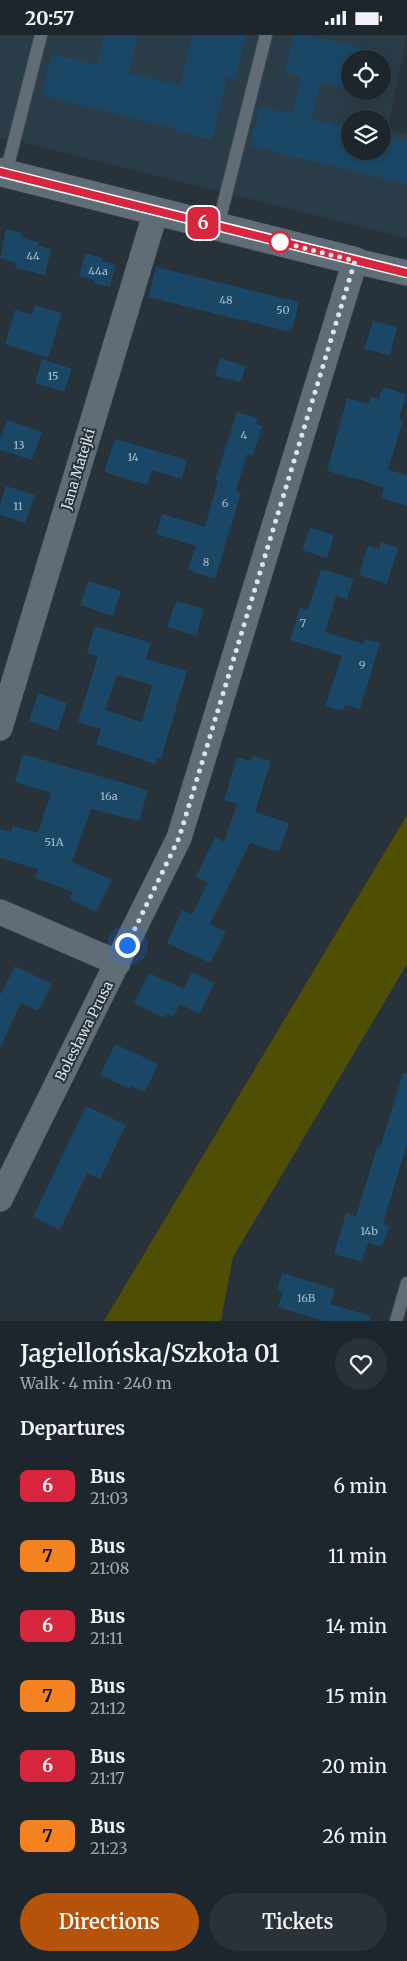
<!DOCTYPE html>
<meta charset="utf-8">
<style>
:root{--surface:#1d262c;--page:#2a3238;--text:#f1f3f6;--muted:#a0a5a9;--line:#3b4348;--accent:#b45309}
body{margin:0;font-family:Merriweather,serif;background:var(--page);color:var(--text);height:100vh;display:flex;flex-direction:column;font-size:19px;white-space:nowrap}
*{box-sizing:border-box;margin:0}
p{font-size:16px;color:var(--muted)}
.icon{flex:none;width:28px;height:28px;fill:none;stroke:currentColor;stroke-width:2;stroke-linecap:round;stroke-linejoin:round}
.map{position:relative;height:1286px;overflow:hidden}
.sheet{display:flex;flex-direction:column;background:var(--surface);flex:1}
.sheet>*{flex:none}
.badge{padding:0 10px;border-radius:8px;font-size:18px;line-height:32px}
.tools{position:absolute;left:341px;top:15px;display:grid;gap:10px}
.tools a{display:grid;place-items:center;width:50px;height:50px;border-radius:50%;background:var(--surface);box-shadow:0 2px 12px #0003,0 0 0 1px var(--line);font-size:25px}
.you{position:absolute;width:25px;height:25px;margin:-12px;border:4px solid #fff;border-radius:50%;background:#1a73e8;box-shadow:0 0 0 8px #1a73e833}
.map>.badge{position:absolute;translate:-50% -50%;box-shadow:0 0 0 2px #fff}
h2{padding:0 20px;font-size:19px;line-height:45px}
.round{display:grid;place-items:center;flex:none;width:52px;height:52px;border-radius:26px;background:var(--page)}
.overview{display:flex;align-items:center;justify-content:space-between;height:85px;padding:0 20px}
h1{font-size:24px;font-weight:600;line-height:38px}
.action{display:flex;gap:10px;margin-top:auto;padding:10px 20px}
.action a{flex:1;height:58px;border-radius:30px;background:var(--accent);color:#fff;font-size:20px;font-weight:600;line-height:58px;text-align:center}
.action a+a{background:var(--page);color:var(--text)}
ul{padding:0;list-style:none}
li{display:flex;align-items:center;gap:15px;height:70px;padding:0 20px}
li div{flex:1}
li b{display:block;font-size:19px}
li em{font-style:normal}
li .badge{min-width:55px;font-weight:700;text-align:center}
.status{display:flex;justify-content:space-between;align-items:center;height:35px;padding:0 25px;background:var(--surface);direction:ltr}
.status svg{height:14px;fill:currentColor}
.map>svg:first-child{display:block}
</style>
<div class="status"><b>20:57</b><svg viewBox="0 0 49 12"><path d="M0 12V9h3v3zM5 12V6h3v6zM10 12V3h3v9zM15 12V0h3v12zM26 1h20v11H26zM47 4h2v5h-2z"/></svg></div>
<div class="map">
<svg width="407" height="1286" viewBox="0 0 407 1286">
<rect width="100%" height="100%" fill="#27323b"/>
<path fill="#2b3c49" fill-rule="evenodd" d="M0,0h407l-19,94 19,5v104l-407,-101zM350,24h32v32h-32zM350,84h32v32h-32z"/>
<path fill="#4e4f04" d="M407,780v149l-174,293 -12,64h-117z"/>
<path fill="#1b4767" fill-rule="evenodd" d="M104,0h34l-9,38 51,12 13,-50h53l-11,45 -8,-2 -15,62 -38,-9 1,-3 -133,-33 10,-41 45,11z
M294,0h15l71,18 -1,6h-29v30l-29,-8 -9,38 38,9v23h32v-16l25,6v43l-157,-38 10,-40 32,8 9,-37 -17,-5z
M6,194l17,4 -1,5 17,4 -1,4 13,3 -6,26 -30,-7 1,-5 -16,-5z
M85,218l18,5 -1,3 14,4 -6,22 -17,-4 1,-3 -15,-4z
M156,232l143,35 -7,28 -2,-1v3l-50,-13v1l-92,-23z
M35,270l27,8 -14,45 -43,-14 10,-34 17,5z
M373,286l24,6 -7,28 -26,-6z
M220,323l25,8 -4,16 -26,-6z
M42,324l30,10 -8,23 -29,-9z
M383,352l23,7 -7,25 4,1 -15,50 19,5v31l-26,-8 3,-10 -32,-11v1l-25,-7 20,-73 22,6 2,-7 8,2z
M237,377l21,6 -2,6 6,2 -9,30 -6,-2 -11,37 5,2 -26,86 -27,-9 8,-24 -40,-12 6,-20 43,13 13,-46 -3,-1z
M7,385l35,12 -10,28 -32,-10v-11z
M115,404l72,21 -5,19 -30,-9 -5,15 -43,-13z
M6,451l29,9 -10,28 -25,-8v-11z
M310,493l24,7 -7,23 -25,-8z
M381,507l17,6 -11,36 -28,-9 9,-29 11,3z
M321,534l33,10 -7,20 -11,-3 -11,36 38,12 1,-5 16,4 -20,66 -15,-4 -2,6 -18,-5 17,-50 -52,-16 10,-32 8,2z
M88,546l33,10 -8,25 -33,-11z
M176,566l28,8 -8,27 -29,-9z
M95,591l56,17 -5,16 41,12 -26,88 -4,-2 -2,7 -59,-20 5,-15 -23,-7 20,-66 -11,-3zM117,640l35,10 -10,37 -37,-12z
M38,658l29,10 -9,28 -29,-10z
M23,719l125,36 -9,31 -48,-12 -19,53 40,18 -16,32 -27,-13 4,-7 -38,-14 3,-9 -38,-11v-29l11,3 2,-6 25,7 13,-40 -36,-11z
M253,721l18,5 -16,51 34,11 -10,29 -29,-9 -40,81 16,8 -16,31 -43,-20 15,-33 10,5 16,-33 -12,-5 19,-40 9,5 13,-38 -13,-4 13,-43 14,4z
M15,931l37,18 -14,27 -17,-8 -21,45v-53z
M192,937l22,11 -14,31 -20,-10 -7,13 -7,-4 -2,5 -30,-15 15,-30 35,16z
M115,1009l43,20 -13,28 -13,-6 -2,3 -30,-14z
M403,1038l4,1v70l-24,80 6,2 -7,21 -14,-4 -6,19 -28,-8 12,-41 10,3 21,-69 3,1z
M86,1071l40,19 -26,54 -13,-6 -27,57 -27,-13z
M282,1238l53,16 -5,15 41,12 -1,5h-47l-45,-14 5,-15 -6,-2z"/>
<g fill="none" stroke-linecap="round" stroke-linejoin="round">
<defs>
<path id="lane" d="M6,138l35,-138
M218,191l48,-191
M396,1286l11,-38"/>
<path id="street" d="M0,693l156,-517
M0,877l118,51
M0,1164l179,-361 176,-577 52,12"/>
<path id="secondary" d="M0,137l355,89"/>
</defs>
<use href="#lane" stroke="#454e56" stroke-width="14"/>
<use href="#street" stroke="#454e56" stroke-width="26"/>
<use href="#secondary" stroke="#454e56" stroke-width="29"/>
<use href="#lane" stroke="#606d77" stroke-width="12"/>
<use href="#street" stroke="#606d77" stroke-width="25"/>
<use href="#secondary" stroke="#606d77" stroke-width="28"/>
</g>
<g fill="none" stroke-linecap="round" stroke-linejoin="round">
<defs>
<path id="line" d="M0,137l407,101"/>
</defs>
<use href="#line" stroke="#fff" stroke-width="11"/>
<use href="#line" stroke="#d7263d" stroke-width="8"/>
<path stroke="#dce3e9" stroke-width="5" stroke-dasharray="0 9" d="M127,910l52,-107 176,-577 -75,-19"/>
</g>
<circle fill="#fff" stroke="#d7263d" stroke-width="2.5" cx="280" cy="207" r="10"/>
<g text-anchor="middle" stroke-width="4" stroke-linejoin="round" paint-order="stroke">
<g font-size="11" fill="#acbcc8">
<text x="33" y="225">44</text>
<text x="98" y="240">44a</text>
<text x="226" y="269">48</text>
<text x="283" y="279">50</text>
<text x="53" y="345">15</text>
<text x="244" y="404">4</text>
<text x="19" y="414">13</text>
<text x="133" y="426">14</text>
<text x="225" y="472">6</text>
<text x="18" y="475">11</text>
<text x="206" y="531">8</text>
<text x="303" y="592">7</text>
<text x="362" y="634">9</text>
<text x="109" y="765">16a</text>
<text x="54" y="811">51A</text>
<text x="369" y="1200">14b</text>
<text x="306" y="1267">16B</text>
</g>
<g font-size="14" fill="#dce3e9" stroke="#27323b">
<text transform="translate(78 434) rotate(-73)" y="5">Jana Matejki</text>
<text transform="translate(84 996) rotate(-63)" y="5">Bolesława Prusa</text>
</g>
</g>
</svg>
<div class="tools">
<a><svg class="icon" aria-label="locate" viewBox="0 0 24 24"><circle cx="12" cy="12" r="6"/><path d="M12 2v4M12 18v4M2 12h4M18 12h4"/></svg></a>
<a><svg class="icon" aria-label="layers" viewBox="0 0 24 24"><path d="M12 4l9 5-9 5-9-5zM3 14l9 5 9-5"/></svg></a>
</div>
<div class="you" style="left:127px;top:910px"></div>
<b class="badge" style="left:203px;top:188px;background:#d7263d;color:#fff">6</b>
</div>
<section class="sheet">
<div class="overview"><div><h1>Jagiellońska/Szkoła 01</h1><p>Walk · 4 min · 240 m</p></div><a class="round"><svg class="icon" aria-label="heart" viewBox="0 0 24 24"><path d="M12 20l-8-8c-3-5 5-10 8-4 3-6 11-1 8 4z"/></svg></a></div>
<h2>Departures</h2>
<ul>
<li><span class="badge" style="background:#d7263d;color:#fff">6</span><div><b>Bus</b><p>21:03</p></div><em>6 min</em></li>
<li><span class="badge" style="background:#f58220;color:#111">7</span><div><b>Bus</b><p>21:08</p></div><em>11 min</em></li>
<li><span class="badge" style="background:#d7263d;color:#fff">6</span><div><b>Bus</b><p>21:11</p></div><em>14 min</em></li>
<li><span class="badge" style="background:#f58220;color:#111">7</span><div><b>Bus</b><p>21:12</p></div><em>15 min</em></li>
<li><span class="badge" style="background:#d7263d;color:#fff">6</span><div><b>Bus</b><p>21:17</p></div><em>20 min</em></li>
<li><span class="badge" style="background:#f58220;color:#111">7</span><div><b>Bus</b><p>21:23</p></div><em>26 min</em></li>
</ul>
<div class="action"><a>Directions</a><a>Tickets</a></div>
</section>
